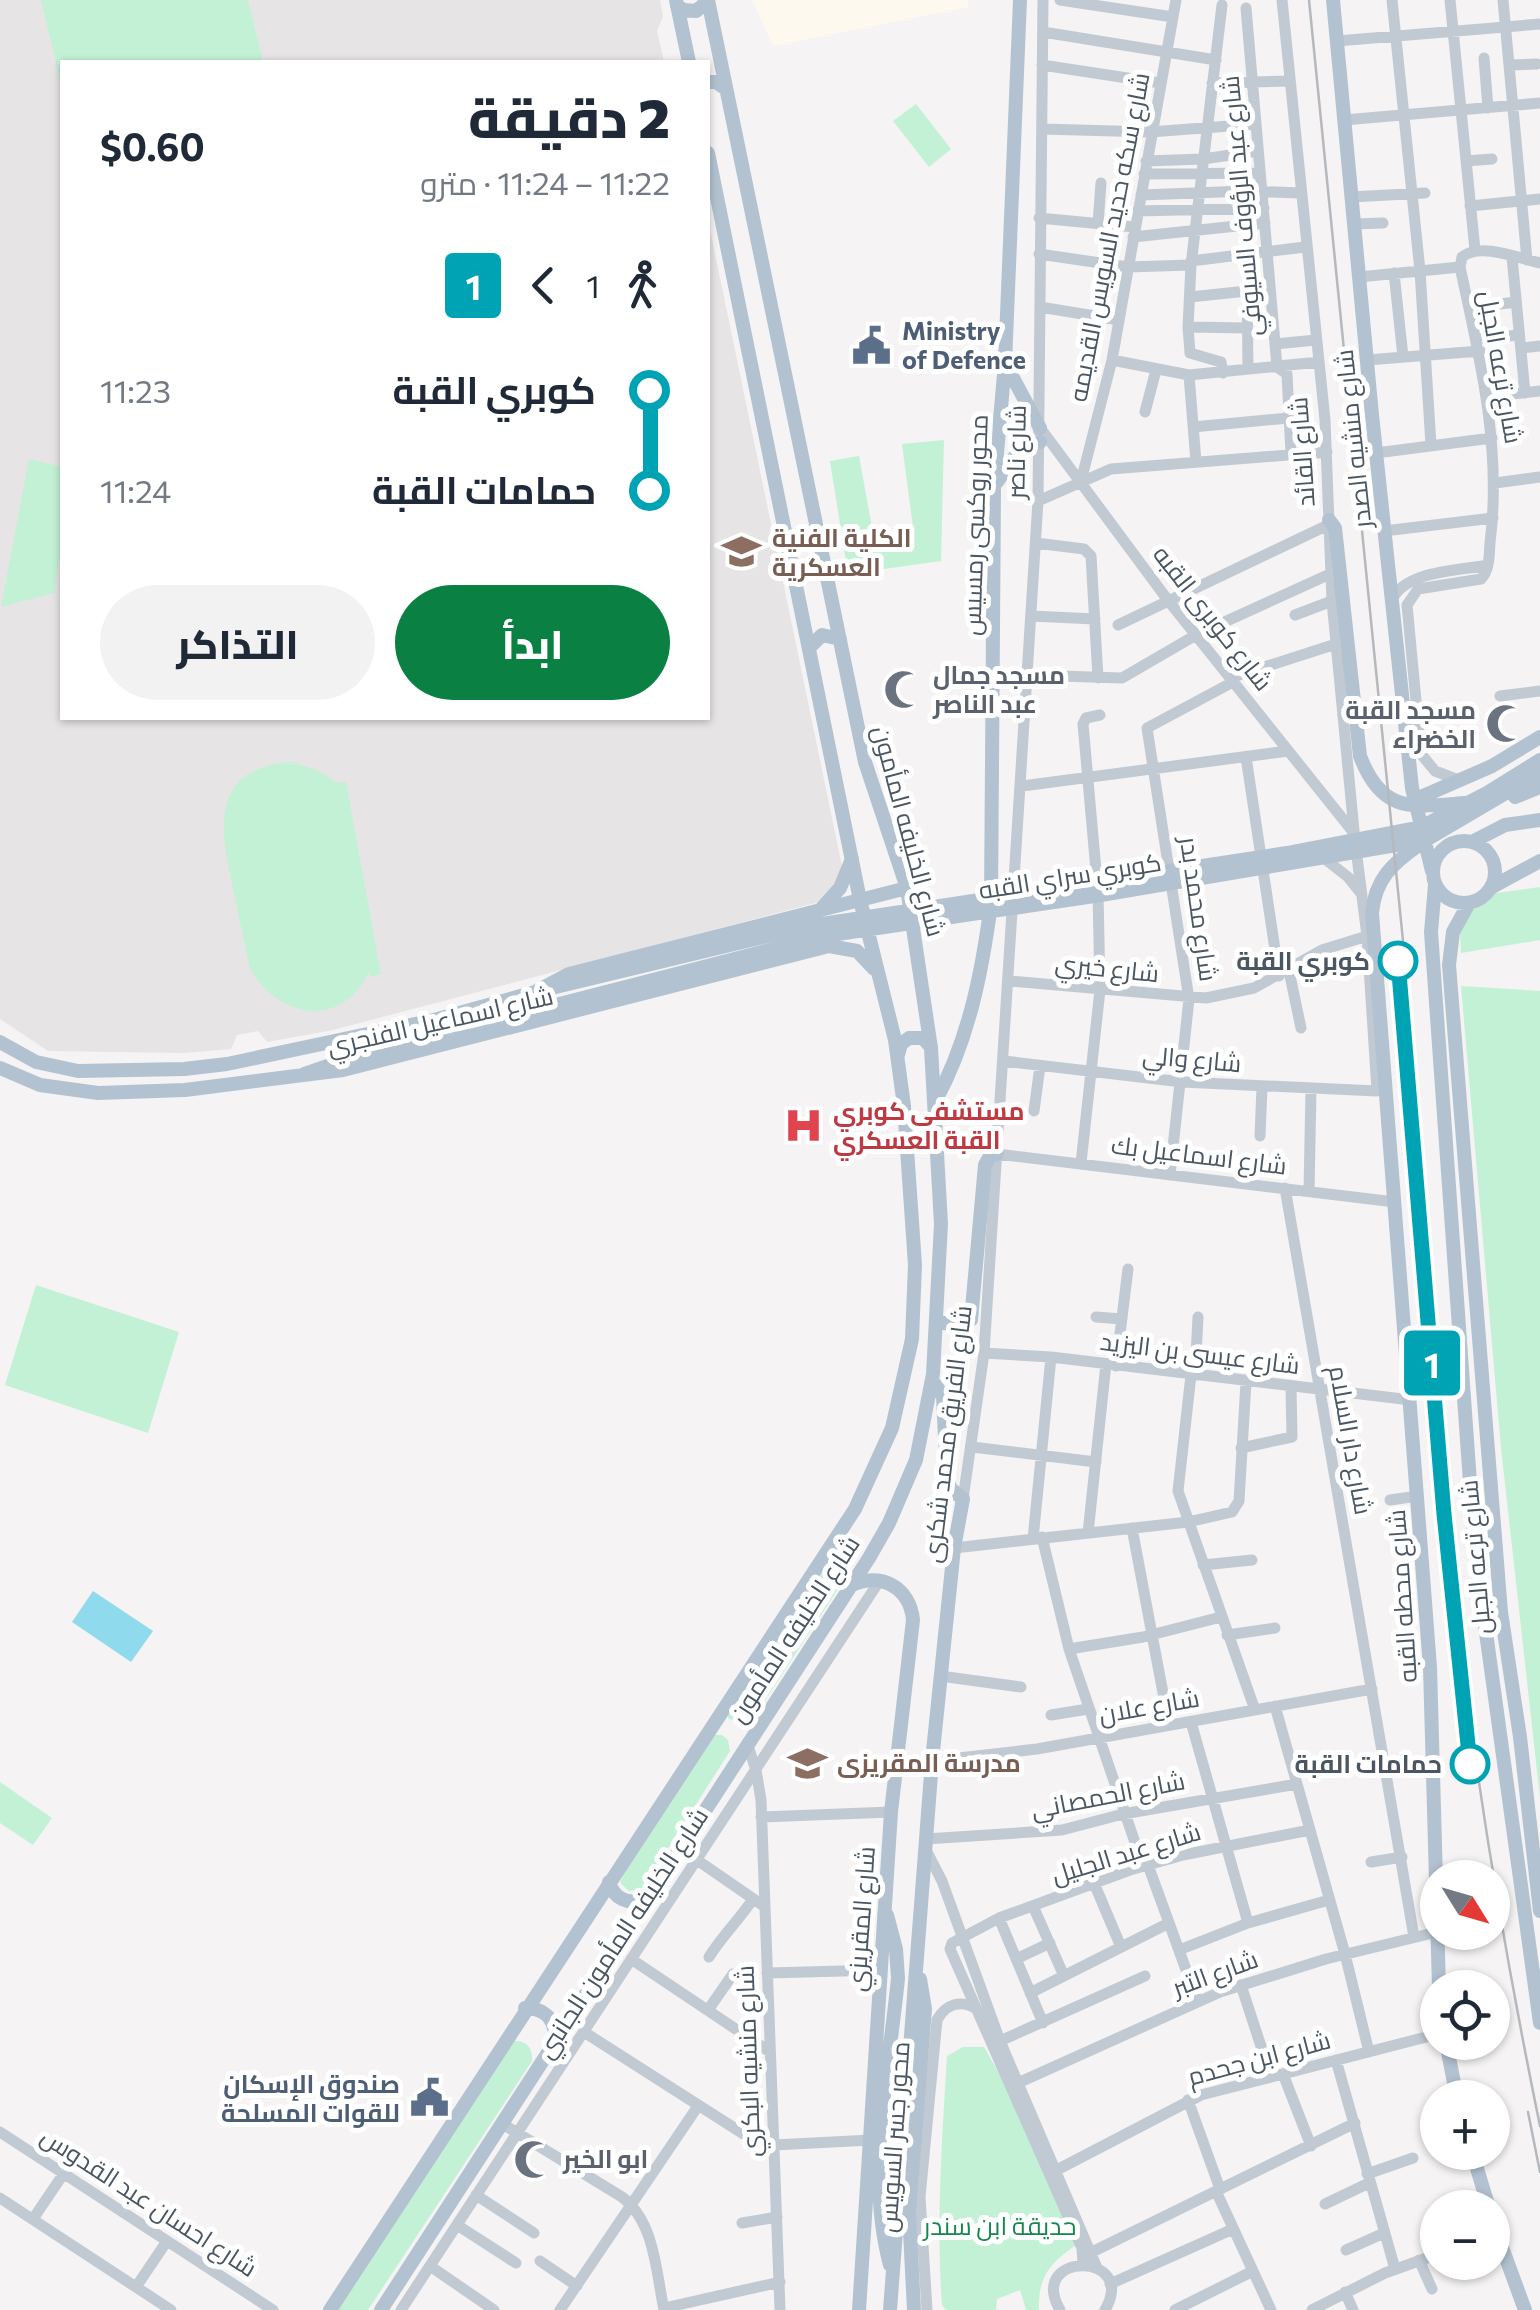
<!DOCTYPE html>
<html lang="ar">
<meta charset="utf-8">
<style>
:root{--surface:#fff;--page:#f2f2f3;--text:#1f2937;--muted:#747a83;--accent:#0b8043}
body{margin:0;font-family:Commissioner,Cairo,sans-serif;background:var(--page);color:var(--text);direction:rtl;height:100vh;display:flex;flex-direction:column;font-size:38px;white-space:nowrap}
*{box-sizing:border-box;margin:0}
p{font-size:32px;color:var(--muted)}
.icon{flex:none;width:55px;height:55px;fill:none;stroke:currentColor;stroke-width:2;stroke-linecap:round;stroke-linejoin:round}
.map{position:relative;flex:1;overflow:hidden;direction:ltr}
.sheet{position:absolute;left:60px;top:60px;width:650px;height:660px;display:flex;flex-direction:column;background:var(--surface);border-radius:0px;box-shadow:0 2px 8px #0004;direction:rtl}
.sheet>*{flex:none}
.badge{padding:0 20px;border-radius:8px;font-size:35px;line-height:65px}
.needle{width:65px;rotate:127deg}
.fabs{position:absolute;left:1420px;top:1860px;display:grid;gap:20px}
.fabs a{display:grid;place-items:center;width:90px;height:90px;border-radius:50%;background:var(--surface);box-shadow:0 2px 8px #0004;font-size:50px}
.map>.badge{position:absolute;translate:-50% -50%;box-shadow:0 0 0 5px #fff}
.legs{display:flex;align-items:center;gap:15px;height:110px;padding:0 40px;font-size:32px}
.legs p{margin-inline-start:auto}
.summary{display:flex;align-items:center;justify-content:space-between;height:170px;padding:0 40px}
h1{font-size:55px;font-weight:800;line-height:75px}
.button{display:flex;gap:20px;margin-top:auto;padding:20px 40px}
.button a{flex:1;height:115px;border-radius:60px;background:var(--accent);color:#fff;font-size:40px;font-weight:800;line-height:115px;text-align:center}
.button a+a{background:var(--page);color:var(--text)}
ul{padding:0 40px;list-style:none}
li{display:flex;align-items:center;gap:35px;height:100px;font-size:38px}
li i{display:grid;place-items:center;width:15px;height:100%;margin:0 12px;background:currentColor}
li i::after{content:'';width:25px;height:25px;margin:-12px;border:8px solid;border-radius:50%;background:var(--surface)}
li p{margin-inline-start:auto}
li:first-child i{background:linear-gradient(#0000 50%,currentColor 0)}
li:last-child i{background:linear-gradient(currentColor 50%,#0000 0)}
.map>svg:first-child{display:block}
</style>
<div class="map">
<svg width="1540" height="2310" viewBox="0 0 1540 2310">
<rect width="100%" height="100%" fill="#f5f3f3"/>
<path fill="#fdf9ef" d="M752,0h216v7l-195,39z"/>
<path fill="#e6e4e5" d="M0,0h660l3,17 -6,13 7,32h-602v656h646v-498l135,651 -20,30 -490,129 -66,12 -9,-11 -21,4 -6,14 -47,4 -136,-2 -48,-32z"/>
<path fill="#c3f1d5" d="M41,0h207l15,62h-201v26z
M916,104l35,45 -22,18 -36,-46z
M944,440l-3,121 -93,13 -18,-113 29,-5 16,88 39,-9 -12,-91z
M29,459l33,8v75l-8,51 -53,14z
M291,762l26,8 20,13 9,-1 35,192 -10,3 -2,-5c-28,58 -90,46 -119,-3 -6,-28 -12,-57 -18,-85 -13,-60 -20,-116 59,-122z
M1540,887v53l-79,13 -2,-37 23,-21z
M1461,986l79,5v807l-39,-350z
M36,1285l143,47 -31,101 -143,-48z
M847,1542l-9,47 -86,131 -11,5 -13,-7v-9l101,-152z
M714,1735h8l6,5 2,11 -88,138 -13,2 -9,-8 3,-7z
M0,1782l52,36 -19,27 -33,-22z
M513,2041c13,-1 20,6 19,20l-164,249h-33z
M963,2047h21l16,28 76,170c-26,18 -38,31 -37,65h-13l-6,-20 -23,9 -1,11h-50l-4,-5c-6,-84 0,-165 5,-249z"/>
<path fill="#90daee" d="M93,1591l60,40 -22,31 -59,-40z"/>
<g fill="none" stroke-linecap="round" stroke-linejoin="round">
<path stroke="#c1cad2" stroke-width="11" d="M1060,0l113,17
M1392,0l28,271 11,174
M1450,0l25,250
M1503,0l24,260
M1222,5l-31,260 -3,62 2,26 31,9 2,11
M1246,8l31,359 10,7 4,80
M1043,32l173,28
M1337,41l203,-17
M1484,58l4,50
M1042,65l118,18
M1509,65l28,-1
M1212,83l78,-2
M1344,120l196,-17
M1042,129l108,3 106,-8
M1146,161l57,-2 55,-8
M1466,161l26,-2
M1144,174l116,-1
M1246,191l2,178
M1141,195l105,-4 55,2
M1351,197l74,-4
M1470,206l70,-7
M1137,211l127,-3
M1039,218l95,9
M1098,224l3,-41
M1354,224l29,-1
M1133,237l132,-14
M1039,254l89,13 63,-2
M1512,257l13,136
M1191,261l114,-14
M1394,273l9,84
M1359,277l101,-10
M1190,297l57,-6
M1040,307l79,13
M1469,308l47,-6
M1188,327l59,1
M1477,339l42,-4
M1275,344l41,-4
M1521,348l19,-2
M1112,360l77,15 130,-13
M1367,360l113,-9
M1189,375l7,87
M1487,397l53,-6
M1145,412l11,-42
M1193,427l96,-9
M1041,429l126,170 187,234
M1376,453l116,-15
M1081,481l31,-121 64,-360
M1495,483l45,-6
M1038,501l73,-32 216,-17
M1384,531l109,-13
M1036,543l48,6 7,7 7,122
M1392,599c16,-29 66,-28 96,-34
M1295,615l37,-14
M1031,616l64,3
M1118,625l210,-100
M1028,675l94,3 74,-43 134,-61
M1230,678l106,-34
M1500,696l40,-5
M1246,757l33,219
M1461,781l-26,-10 -14,-17 -14,-149 11,-16 63,-10c9,-9 8,-24 9,-36 12,-95 -10,-184 -30,-276l2,-10c18,-15 56,1 78,6
M1022,786l266,-35
M1325,859l23,18 12,15
M1289,971l12,57
M1009,981l197,17 48,-10 68,-38 45,-14
M1004,1061l178,21 195,9 -10,-155 -12,-95 -23,-240 -7,-181 -43,-420
M1034,1111l6,-45
M1260,1136l2,-49
M997,1154l398,48
M1081,1163l19,-173 -2,-97 -15,-169 3,-6 14,-3
M1170,1175l19,-176 -42,-271 86,-46
M1285,1188l129,749
M1309,1191l2,-101
M1096,1317l26,2
M984,1353l67,4 360,43
M1116,1366l12,-97
M1191,1375l-13,116 77,219
M1195,1375l3,-58
M972,1447l124,15
M1241,1448l51,-11 -1,-49
M963,1499l21,-146 54,-852 5,-501
M1390,1500l28,-4
M1132,1528l37,197
M1088,1533l18,-169
M1042,1537l27,112 74,217
M1033,1539l18,-182
M954,1548l234,-26 44,-10 7,-11 7,-119
M1203,1565l49,-5
M1227,1635l48,-7
M1069,1649l74,-12 78,-20
M940,1676l81,11
M1275,1706l70,248 24,98
M1051,1715l37,-6
M1191,1722l57,201
M747,1743l9,27 5,30 19,510
M932,1761l105,-12 335,-60
M761,1817l130,-5
M926,1839l136,-9 61,-16 174,-30
M925,1848l17,33 58,160 97,227
M697,1860l68,47
M1371,1862l31,-5
M1148,1865l49,135
M1094,1883l27,64
M1033,1906l31,70
M999,1918l44,105
M1179,1950l69,-27 81,-23
M709,1957c14,-22 30,-37 44,-58
M631,1959l139,93
M1016,1959l34,-16
M767,1973l113,-3
M1241,1985l30,92
M1030,1993l139,-70
M708,2010l25,-36
M584,2032l169,108 21,5 97,-5
M1000,2041l145,-65
M1336,2060l59,209
M1283,2074l28,72
M1018,2083l202,-91 106,-33 111,-27
M1188,2100l32,89
M501,2123l121,74c33,25 34,75 42,113
M0,2132l273,178
M1051,2173l150,-78 237,-61
M1367,2174l46,-16
M1216,2191l55,119
M476,2195l58,38
M0,2198l171,112
M1325,2204l44,-21
M33,2219l31,-46
M742,2223l35,-6
M457,2225l59,38
M1346,2250l38,-17
M1092,2252l263,-129
M1419,2260l13,29
M540,2261l37,25
M1083,2264l-1,-16 -132,-299 2,-6 47,-25 131,-48 53,-15 127,-25
M430,2266l64,44
M1110,2284l123,-55
M136,2287l31,-46
M1345,2292l8,18
M664,2308l116,-26
M401,2310l479,-730
M560,2310l138,-204
M927,2310l-7,-113 17,-177c9,-16 23,-20 38,-12
M1060,2310c-34,-59 79,-59 45,0
M1175,2310l78,-39
M1312,2310l73,-37 53,-19"/>
<path stroke="#b3c2d1" stroke-width="14" d="M676,0l13,62
M1333,0l39,415 40,373 20,83
M677,6l7,4 12,1 12,-10
M708,82h8l10,7
M1005,363l35,65
M997,482l21,-30 22,-10
M1329,520l6,8 25,228c22,58 52,51 105,47
M809,648l13,-13 18,4
M1515,797l25,-10
M1414,800l78,-34 48,-29
M1433 872a31 31 0 1 1 62 0a31 31 0 1 1-62 0Z
M1472,842l33,-17 35,-5
M1419,845c-26,18 -44,34 -47,68l58,754 9,321
M1435,885l-4,47 44,621 65,470
M1492,887l48,-26
M1469,903l-16,29 -4,33 52,647 19,125 20,174
M822,908l18,-20 12,-29
M535,992l274,-66 478,-73 134,-26 66,-34 53,-33
M0,1042l36,20 42,9 106,-2 43,-5 207,-44 101,-28 34,-18 338,-86
M898,1055l3,-11 8,-6h14l8,9
M0,1068l40,17 58,8 87,-3 158,-20 486,-124 28,5 17,18
M304,1074l49,-17 471,-121 277,-41 325,-55 114,-67
M936,1100c33,-61 46,-128 55,-196l3,-417 11,-124 15,-363
M937,1322l27,4 7,-6 14,-155 5,-9 7,-2
M850,1586c30,-15 60,1 63,34l-22,192 -32,498
M609,1882c5,17 19,23 35,17
M887,1915l9,34 2,29c-9,95 -33,193 -8,287
M525,2008c19,0 30,11 30,29
M1446,2042l11,56
M1472,2152l17,56
M1492,2220l33,90
M330,2310l525,-801 37,-81 20,-89 3,-74 -11,-159 -9,-66 -35,-140 -152,-747
M381,2310l488,-752 20,-35 27,-63 17,-86 8,-150 -10,-176 -24,-160 -42,-126 -157,-762
M890,2310l42,-549 22,-213 9,-49 -12,-10 -4,-10 -4,-83 -11,-16
M914,2310l-5,-98 16,-203 -5,-30"/>
<path stroke="#b5b8bd" stroke-width="2.5" d="M1309,0l96,961 57,695c19,157 46,314 78,470
M1528,2112l12,60"/>
</g>
<g fill="none" stroke-linecap="round" stroke-linejoin="round">
<defs>
<path id="line-1" d="M1398,961l46,553 26,250"/>
</defs>
<use href="#line-1" stroke="#fff" stroke-width="22"/>
<use href="#line-1" stroke="#00a3b4" stroke-width="15"/>
</g>
<defs>
<symbol id="civic-bare" viewBox="-9 -9 18 18"><path d="M-.6-6.5H3V-4.5H.6V-3L4-1V1h2V6H-6V1h2V-1L-.6-3ZM-1.2 2.5V6h2.4V2.5Z" fill="#5c6f8a" stroke="#fff" stroke-width="2.5" paint-order="stroke"/></symbol>
<symbol id="university-bare" viewBox="-9 -9 18 18"><path d="M0-5L7-2L0 1L-7-2ZM-4 1L0 2.5L4 1V4Q0 6-4 4Z" fill="#8d6e63" stroke="#fff" stroke-width="2.5" paint-order="stroke"/></symbol>
<symbol id="mosque-bare" viewBox="-9 -9 18 18"><path d="M3.5-4.9A6 6 0 1 0 3.5 4.9A5 5 0 1 1 3.5-4.9Z" fill="#6b7280" stroke="#fff" stroke-width="2.5" paint-order="stroke"/></symbol>
<symbol id="hospital-bare" viewBox="-9 -9 18 18"><path d="M-5-5h3v3.5h4V-5h3V5h-3V1.5h-4V5h-3Z" fill="#e0444e" stroke="#fff" stroke-width="2.5" paint-order="stroke"/></symbol>
<symbol id="school-bare" viewBox="-9 -9 18 18"><path d="M0-5L7-2L0 1L-7-2ZM-4 1L0 2.5L4 1V4Q0 6-4 4Z" fill="#8d6e63" stroke="#fff" stroke-width="2.5" paint-order="stroke"/></symbol>
</defs>
<g fill-rule="evenodd">
<use href="#civic-bare" x="844" y="318" width="55" height="55"/>
<use href="#university-bare" x="714" y="524" width="55" height="55"/>
<use href="#mosque-bare" x="876" y="662" width="55" height="55"/>
<use href="#mosque-bare" x="1478" y="696" width="55" height="55"/>
<use href="#hospital-bare" x="776" y="1098" width="55" height="55"/>
<use href="#school-bare" x="780" y="1736" width="55" height="55"/>
<use href="#civic-bare" x="402" y="2070" width="55" height="55"/>
<use href="#mosque-bare" x="506" y="2132" width="55" height="55"/>
</g>
<g fill="#fff" stroke="#00a3b4" stroke-width="5">
<circle cx="1398" cy="961" r="18"/>
<circle cx="1470" cy="1764" r="18"/>
</g>
<g text-anchor="middle" stroke-width="10" stroke-linejoin="round" paint-order="stroke">
<g font-size="25" fill="#4a5661" stroke="#fff">
<text transform="translate(1241 206) rotate(-95)" y="9">شارع عبد الرؤوف السيوفي</text>
<text transform="translate(1109 237) rotate(-79)" y="9">شارع سكه حديد السويس القديمه</text>
<text transform="translate(1501 367) rotate(80)" y="9">شارع ترعه الجبل</text>
<text transform="translate(1353 439) rotate(-96)" y="9">شارع منشيه الصدر</text>
<text transform="translate(1016 452) rotate(-89)" y="9">شارع ناصر</text>
<text transform="translate(1302 452) rotate(-94)" y="9">شارع القائد</text>
<text transform="translate(975 525) rotate(-88)" y="9">محور روكسى رمسيس</text>
<text transform="translate(1213 618) rotate(52)" y="9">شارع كوبرى القبه</text>
<text transform="translate(909 831) rotate(75)" y="9">شارع الخليفه المأمون</text>
<text transform="translate(1070 876) rotate(-9)" y="9">كوبري سراي القبه</text>
<text transform="translate(1199 909) rotate(82)" y="9">شارع محمد بدر</text>
<text transform="translate(1107 968) rotate(6)" y="9">شارع خيري</text>
<text transform="translate(440 1021) rotate(-13)" y="9">شارع اسماعيل الفنجري</text>
<text transform="translate(1192 1059) rotate(5)" y="9">شارع والي</text>
<text transform="translate(1199 1155) rotate(7)" y="9">شارع اسماعيل بك</text>
<text transform="translate(1200 1353) rotate(7)" y="9">شارع عيسى بن اليزيد</text>
<text transform="translate(947 1434) rotate(-83)" y="9">شارع الفريق محمد شكرى</text>
<text transform="translate(1351 1440) rotate(80)" y="9">شارع دار السلام</text>
<text transform="translate(1475 1557) rotate(-95)" y="9">شارع ترعه الجبل</text>
<text transform="translate(1402 1596) rotate(-94)" y="9">شارع محطه القبه</text>
<text transform="translate(794 1629) rotate(-57)" y="9">شارع الخليفه المأمون</text>
<text transform="translate(1149 1706) rotate(-10)" y="9">شارع علان</text>
<text transform="translate(1108 1795) rotate(-11)" y="9">شارع الحمصاني</text>
<text transform="translate(1126 1853) rotate(-17)" y="9">شارع عبد الجليل</text>
<text transform="translate(861 1919) rotate(-86)" y="9">شارع المقريزي</text>
<text transform="translate(622 1933) rotate(-57)" y="9">شارع الخليفه المأمون الجانبي</text>
<text transform="translate(1215 1973) rotate(-20)" y="9">شارع التبر</text>
<text transform="translate(1259 2058) rotate(-15)" y="9">شارع ابن جحدم</text>
<text transform="translate(748 2061) rotate(-92)" y="9">شارع منشيه البكري</text>
<text transform="translate(894 2137) rotate(-86)" y="9">محور جسر السويس</text>
<text transform="translate(149 2202) rotate(33)" y="9">شارع احسان عبد القدوس</text>
</g>
<g font-size="25" font-weight="bold" fill="#4e5e75" stroke="#fff" text-anchor="start">
<text x="902" y="340">Ministry<tspan x="902" dy="29">of Defence</tspan></text>
<text x="400" y="2093" text-anchor="end">صندوق الإسكان<tspan x="400" dy="29">للقوات المسلحة</tspan></text>
</g>
<g font-size="25" font-weight="bold" fill="#785e54" stroke="#fff" text-anchor="start">
<text x="772" y="547">الكلية الفنية<tspan x="772" dy="29">العسكرية</tspan></text>
<text x="837" y="1772">مدرسة المقريزى</text>
</g>
<g font-size="25" font-weight="bold" fill="#5b616d" stroke="#fff" text-anchor="start">
<text x="933" y="684">مسجد جمال<tspan x="933" dy="29">عبد الناصر</tspan></text>
<text x="1476" y="719" text-anchor="end">مسجد القبة<tspan x="1476" dy="29">الخضراء</tspan></text>
<text x="563" y="2168">ابو الخير</text>
</g>
<g font-size="25" font-weight="bold" fill="#4a5661" stroke="#fff" text-anchor="end">
<text x="1370" y="970">كوبري القبة</text>
<text x="1442" y="1773">حمامات القبة</text>
</g>
<g font-size="25" font-weight="bold" fill="#be3a42" stroke="#fff" text-anchor="start">
<text x="833" y="1120">مستشفى كوبري<tspan x="833" dy="29">القبة العسكري</tspan></text>
</g>
<g font-size="25" fill="#17864f" stroke="#fff">
<text x="1000" y="2235">حديقة ابن سندر</text>
</g>
</g>
</svg>
<div class="fabs">
<a><svg class="needle" viewBox="-14 -14 28 28"><path d="M0-13l5 13h-10z" fill="#e53935"/><path d="M0 13l5-13h-10z" fill="#747a83"/></svg></a>
<a><svg class="icon" aria-label="locate" viewBox="0 0 24 24"><circle cx="12" cy="12" r="6"/><path d="M12 2v4M12 18v4M2 12h4M18 12h4"/></svg></a>
<a>+</a>
<a>−</a>
</div>
<b class="badge" style="left:1432px;top:1363px;background:#00a3b4;color:#fff">1</b>
<section class="sheet">
<div class="summary"><div><h1>2 دقيقة</h1><p>11:22 – 11:24 · مترو</p></div><b>$0.60</b></div>
<div class="legs"><svg class="icon" aria-label="walk" viewBox="0 0 24 24"><circle cx="13" cy="4" r="2"/><path d="M13 8l-2 6 4 7M11 14l-3 7M7 12l3-4h3l4 4"/></svg>1<svg class="icon" aria-label="back" viewBox="0 0 24 24"><path d="M15 5l-7 7 7 7"/></svg><b class="badge" style="background:#00a3b4;color:#fff">1</b></div>
<ul>
<li><i style="color:#00a3b4"></i><b>كوبري القبة</b><p>11:23</p></li>
<li><i style="color:#00a3b4"></i><b>حمامات القبة</b><p>11:24</p></li>
</ul>
<div class="button"><a>ابدأ</a><a>التذاكر</a></div>
</section>
</div>
